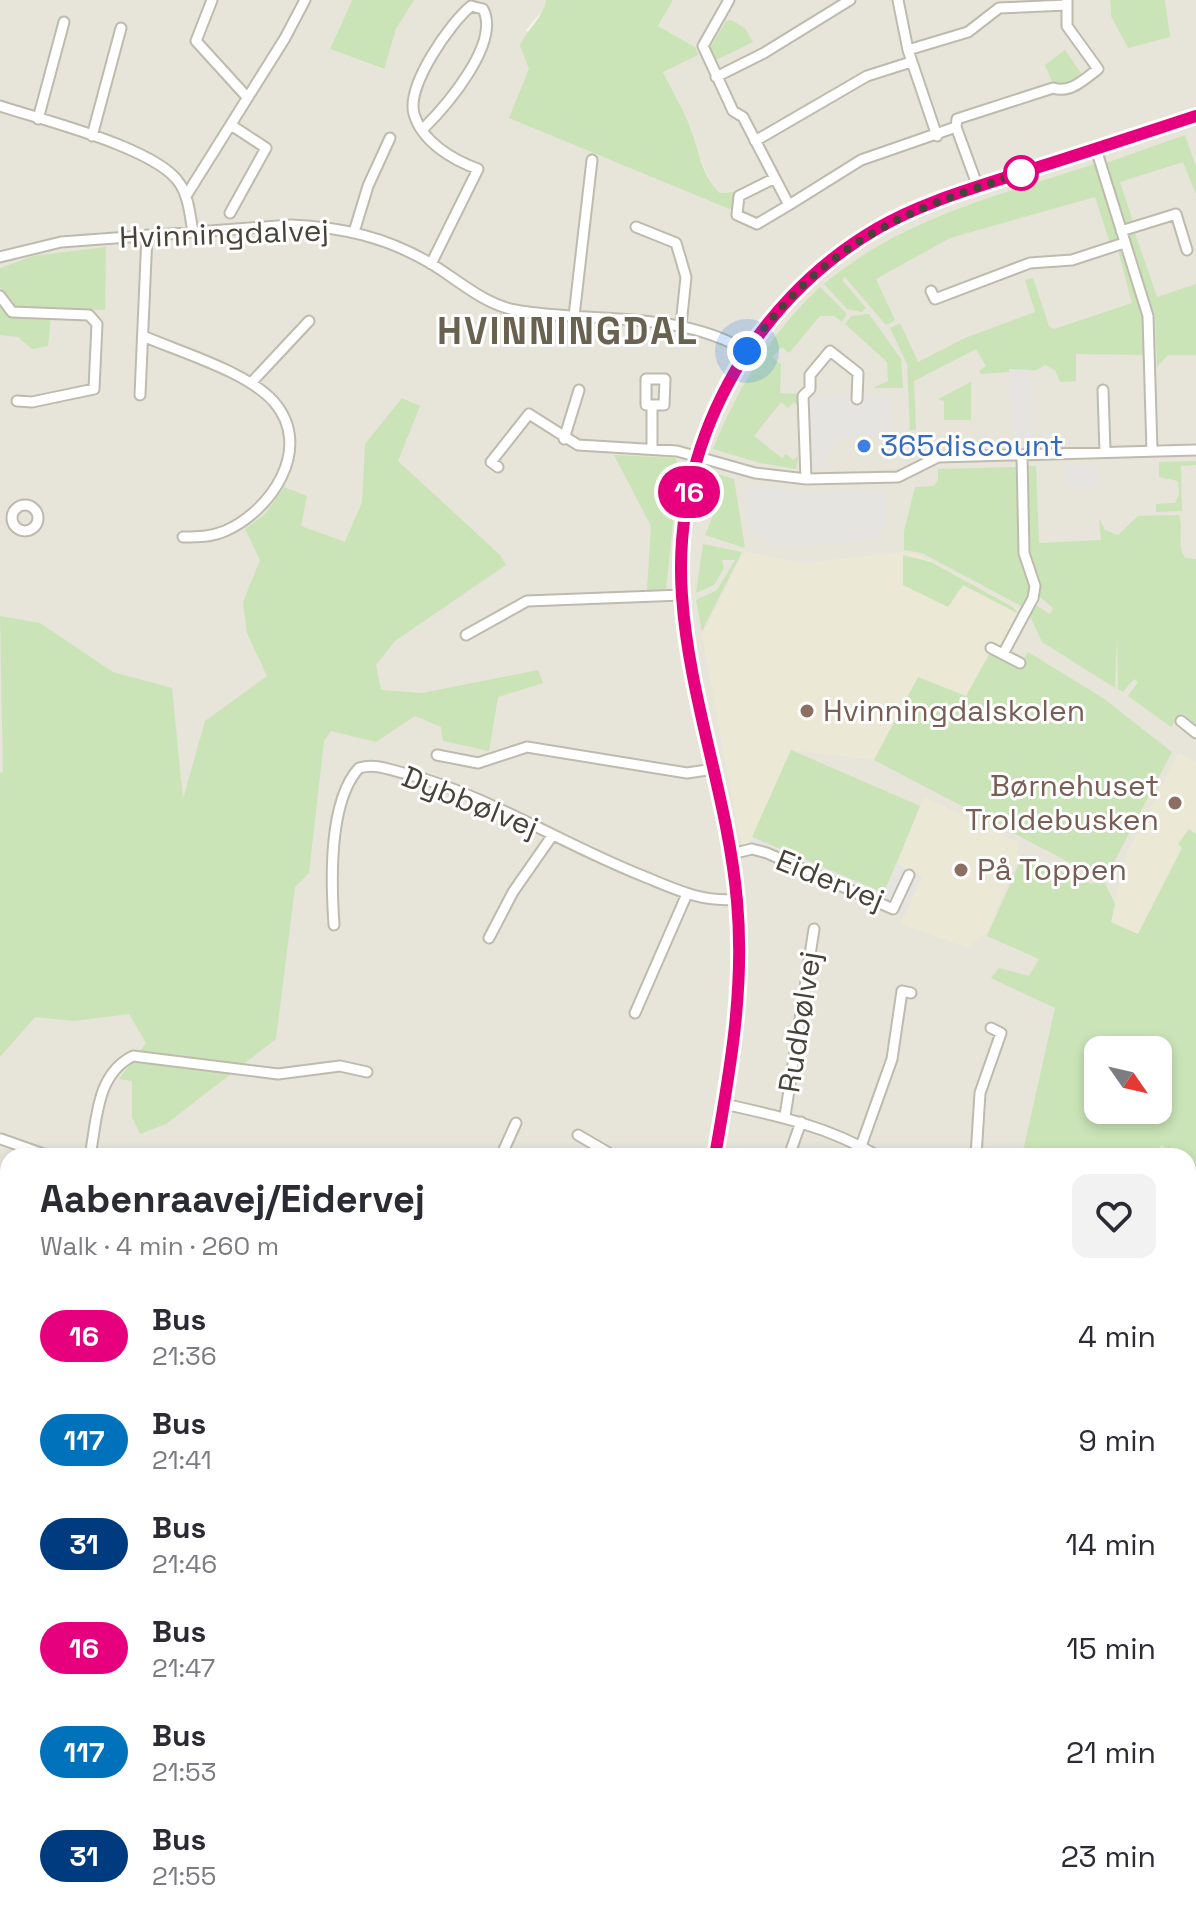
<!DOCTYPE html>
<meta charset="utf-8">
<style>
:root{--surface:#fff;--page:#f2f2f3;--text:#2b2b33;--muted:#7c7c81}
body{margin:0;font-family:"Space Grotesk",sans-serif;background:var(--page);color:var(--text);height:100vh;display:flex;flex-direction:column;font-size:30px;white-space:nowrap}
*{box-sizing:border-box;margin:0}
p{font-size:26px;color:var(--muted)}
.icon{flex:none;width:44px;height:44px;fill:none;stroke:currentColor;stroke-width:2;stroke-linecap:round;stroke-linejoin:round}
.map{position:relative;flex:1;overflow:hidden}
.details{position:absolute;left:0px;top:1148px;width:1196px;height:776px;display:flex;flex-direction:column;background:var(--surface);border-radius:24px 24px 0 0;box-shadow:0 4px 12px #0003}
.details>*{flex:none}
.badge{padding:0 16px;border-radius:26px;font-size:28px;line-height:52px}
.needle{width:52px;rotate:124deg}
.buttons{position:absolute;left:1084px;top:1036px;display:grid;gap:16px}
.buttons a{display:grid;place-items:center;width:88px;height:88px;border-radius:16px;background:var(--surface);box-shadow:0 4px 12px #0003;font-size:40px}
.you{position:absolute;width:40px;height:40px;margin:-20px;border:6px solid #fff;border-radius:50%;background:#1a73e8;box-shadow:0 0 0 12px #1a73e833}
.map>.badge{position:absolute;translate:-50% -50%;box-shadow:0 0 0 4px #fff}
.round{display:grid;place-items:center;flex:none;width:84px;height:84px;border-radius:16px;background:var(--page)}
.overview{display:flex;align-items:center;justify-content:space-between;height:136px;padding:0 40px}
h1{font-size:38px;font-weight:600;line-height:60px}
ul{padding:0;list-style:none}
li{display:flex;align-items:center;gap:24px;height:104px;padding:0 40px}
li div{flex:1}
li b{display:block;font-size:30px}
li em{font-style:normal}
li .badge{min-width:88px;font-weight:700;text-align:center}
.map>svg:first-child{display:block}
</style>
<div class="map">
<svg width="1196" height="1924" viewBox="0 0 1196 1924">
<rect width="100%" height="100%" fill="#f4f2ea"/>
<path fill="#e7e4d9" fill-rule="evenodd" d="M0,0h352l-22,49 53,20 13,-40 18,-29h132l-2,9 -18,21 205,180 4,-18 -15,1 -8,-7 -18,-42 -2,-12 -29,-60 32,-25 -37,-21 15,-26h437l1,16 58,21 -4,-37h31v1924h-1019l2,-8h1009v-760h-1180v269l-8,1zM1098,1050h60v60h-60z"/>
<path fill="#ebe8d6" d="M744,551l58,12 99,-11 17,2 107,58 -22,42 -12,-5 -25,48 -48,-20 -44,83 -83,-10 -45,100 -4,1 -40,-215z
M1179,752l17,10v83l-14,2 -44,87 -28,-12 17,-69z
M924,797l93,45v19l-30,71 -19,16 -67,-24 20,-47 -24,-13z"/>
<path fill="#cae4b7" fill-rule="evenodd" d="M352,0h62l-18,29 -12,40 -54,-20z
M546,0h127l-15,26 37,21 3,8 -35,17c9,19 21,38 28,58 8,21 11,47 29,63l15,-1 -3,18 -223,-92 20,-49 -9,-23c6,-16 24,-29 26,-46z
M1110,0h55l5,37 -42,11 -17,-32z
M731,20l14,8 8,14 -37,18 -6,-12 16,-27z
M1065,50l18,26 -22,12 -8,-4 -8,-19z
M1185,135l11,32v27l-13,-32 -63,20 14,43 -8,2 -20,-64z
M1095,164l25,74 -9,8 -16,-49 -145,41 -74,41 19,41 -9,5 -42,-49 -1,5 23,27 -4,4 -15,-3 -23,-25c78,-66 176,-89 271,-120z
M1135,233l22,64 39,-13v71h-28l-11,12 -2,-51 -26,-81z
M106,247l-1,63 -92,-2 -13,-21v-19l33,-12z
M1118,250l5,1 21,64 1,40 -69,-1v27l-16,1 -5,-12 -10,-5 -8,5 -56,4 -2,-3 7,-5 -10,-17 -62,32 2,49h-6l-3,-66 -17,-36 10,-5 18,39 47,-24 70,-26 -10,-32 8,-2 16,48 5,3 78,-26z
M820,287l27,27 -5,8 -8,-6h-14l-31,37 -7,-6 -10,10 9,7 -1,29 22,1 -5,11 -3,-3 -6,6 -7,-6 -27,34 28,22 4,-4 7,6 5,-4 -2,13 -36,-6 -47,-14c25,-62 58,-116 107,-162z
M0,301l13,15 38,2 -3,28 -16,3 -14,-12 -18,-2z
M869,314l32,45 2,29h-30l15,-7 -1,-19 -42,-38 6,-8z
M971,382v38h-27v-19l-6,-2z
M402,398l18,8 -22,55 102,94 6,10 -111,76 -19,24 5,25 41,3 116,-23 5,13 -45,14 -9,54 -46,-10 -2,-14 -26,-11 -39,26 -45,-11 -7,10 -15,132 -14,14 -19,152 -110,85 -26,10 -8,-17v-36l-13,-2 27,-36 -17,-29 -55,7 -39,-4 -35,40v-284l3,-1 -3,-156 40,7 73,49 59,16 11,111 22,-78 62,-45 -20,-43 -4,-31 17,-42 -15,-31 20,-15 19,-27 23,9 -6,30 44,16 17,-40 3,-58z
M614,455l61,3 4,8 -13,123 -19,1 4,-64z
M1196,461v4l-15,1 1,45 -26,1v-8l19,-1 4,-9 -1,-13 -19,-4v-15z
M1026,466h10l3,77 62,-3 -2,-22 6,12 13,5 20,-19 41,-1c5,15 -3,29 6,43l11,1v166l-14,-12 -11,14 -43,-31 10,-14 -4,-3 -11,13 -5,-3 -1,-52 -2,51 -73,-46 -13,-28 5,-10 16,10 3,-6 -14,-12 -1,-20 -9,-23z
M1018,467l13,117 -8,23 -101,-54 -18,-3v-19l11,-44 19,-1 4,-6v-11z
M709,471l25,8 11,69 -40,-13 13,-32 -2,-13 -10,-7z
M703,544l39,8 -40,79 -6,-31 21,-10 18,-30h-13l2,8 -10,17 -18,8z
M903,555l28,7 82,45 6,7 -56,-29 -15,22 -45,-22z
M1028,652l75,46 69,54 -68,129 11,23 -4,18 27,12 44,-86 -4,-4 11,-15 7,5v339l-8,-4v-13h-14l-12,-11 -11,11h-129l33,-148 -64,-30 8,-10 30,8 10,-17 -52,-23 36,-81 68,29 12,-4 -229,-120 44,-83 48,19 24,-43 28,15zM1098,1050h60v60h-60z
M791,750l129,56 -36,87 -132,-56z
M1196,1254v221l-8,-7v-205z
M8,1425v491h171l-2,8h-177v-498z"/>
<path fill="#e6e4e1" d="M1009,369l21,1 4,76 -21,1z
M892,395l1,42 -57,2v13l-9,1v14l-16,1 -3,-71z
M1097,465l1,22 -33,2 -2,-23z
M745,486l49,5h91l1,36 -5,1v11l-92,8 -16,-2 -24,-14z
M752,837l131,56 14,-29 25,13 -18,40 -19,-8 3,-7 -127,-56h-13z"/>
<g fill="none" stroke-linecap="round" stroke-linejoin="round">
<defs>
<path id="minor" d="M212,0l-16,41 51,56
M729,0l-26,46 30,65 10,6 46,88 72,-45 95,-33 1,-8 96,-31c17,6 32,-9 45,-19l-31,-43v-26
M898,0l10,50 29,86
M908,50l60,-18 31,-24 68,-3
M716,77l48,-24 86,-53
M0,106c42,14 158,42 180,78 9,14 10,32 13,48
M38,119l26,-97
M956,127l22,60
M424,128c22,-22 77,-85 59,-119l-12,-3c-21,17 -65,80 -57,108 8,28 39,46 64,55l-47,95
M92,136l29,-108
M755,141l112,-65 44,-14
M1096,149l52,167 4,135
M773,179l-34,17 -2,19 20,9 32,-19
M186,196l99,-158 20,-38
M230,213l36,-65 -35,-23
M636,227l40,16 10,34 -5,48
M1121,231l55,-17 11,36
M354,232l14,-46 22,-48
M0,257l61,-15 230,-17c50,2 95,12 139,38 27,16 53,41 85,47 79,14 160,-1 232,41
M931,291l4,8 95,-36 42,-3 52,-17
M0,296l12,16 77,3 8,9 -3,65 -62,13 -15,-1
M574,316l18,-156
M143,336c37,16 105,36 131,66 40,46 -3,109 -49,129 -14,6 -28,6 -42,6
M251,383l58,-62
M1103,390l2,62
M140,395l7,-160
M564,439l15,-49
M652,449v-44h12l1,-26h-19v26h6
M498,467l-7,-5 38,-48 49,31 99,6 78,22 51,6 92,-2 40,-20 258,-7
M806,479l-3,-83 7,-7v-14l20,-24 28,22 -1,26
M12 518a13 13 0 1 1 26 0a13 13 0 1 1-26 0Z
M466,635l61,-34 155,-6
M991,648l29,15
M1003,654l30,-56 2,-12 -11,-33 -2,-98
M1181,721l15,12
M437,755l41,8 49,-16 160,26 27,-4
M731,854l21,-5 15,4 126,56 16,-34
M334,925c-3,-44 -6,-123 25,-157 17,-5 31,2 48,6 78,20 159,72 236,102 32,13 59,27 94,23
M489,938l24,-46 39,-56
M635,1013l52,-119
M724,1104c55,12 105,23 154,52
M785,1116l29,-187
M578,1135l36,21
M1,1139l48,17
M861,1146l31,-87 10,-68 9,2
M90,1156c7,-36 6,-82 43,-100l145,18 62,-8 27,6
M501,1156l15,-33
M715,1156c15,-85 30,-168 22,-255 -9,-103 -48,-202 -55,-305 -11,-148 68,-295 196,-368 43,-24 91,-38 138,-53 60,-20 120,-40 180,-59
M789,1156l12,-34
M976,1156l4,-63 21,-60 -10,-5
M4,1412l4,-18
M1188,1535l8,-9
M1188,1714l8,-12
M1188,1782l8,1
M1188,1913l8,1
M392,1916l12,8
M703,1916l27,8
M452,1924l2,-8
M512,1924l3,-8
M871,1924l8,-8
M1123,1924l20,-8
M1156,1924v-8"/>
</defs>
<use href="#minor" stroke="#bebbae" stroke-width="13"/>
<use href="#minor" stroke="#fff" stroke-width="9"/>
</g>
<g fill="none" stroke-linecap="round" stroke-linejoin="round">
<defs>
<path id="line" d="M715,1156c15,-85 30,-168 22,-255 -9,-103 -48,-202 -55,-305 -11,-148 68,-294 196,-368 45,-26 96,-40 145,-56 58,-18 115,-37 173,-56"/>
</defs>
<use href="#line" stroke="#fff" stroke-width="18"/>
<use href="#line" stroke="#e6007e" stroke-width="12"/>
<path stroke="#474339" stroke-width="8" stroke-dasharray="0 14.4" d="M747,351c76,-107 153,-139 274,-178"/>
</g>
<circle fill="#fff" stroke="#e6007e" stroke-width="4" cx="1021" cy="173" r="16"/>
<circle fill="#3f7fe0" stroke="#fff" stroke-width="3" cx="864" cy="446" r="8"/>
<g fill="#8d6e63" stroke="#fff" stroke-width="3">
<circle cx="807" cy="711" r="8"/>
<circle cx="1175" cy="803" r="8"/>
<circle cx="961" cy="870" r="8"/>
</g>
<g text-anchor="middle" stroke-width="6" stroke-linejoin="round" paint-order="stroke">
<g font-size="30" fill="#474339" stroke="#fff">
<text transform="translate(224 234) rotate(-2)" y="10">Hvinningdalvej</text>
<text transform="translate(470 802) rotate(22)" y="10">Dybbølvej</text>
<text transform="translate(830 880) rotate(22)" y="10">Eidervej</text>
<text transform="translate(800 1022) rotate(-81)" y="10">Rudbølvej</text>
</g>
<g font-size="30" fill="#366cbe" stroke="#fff" text-anchor="start">
<text x="880" y="456">365discount</text>
</g>
<g font-size="30" fill="#785e54" stroke="#fff" text-anchor="start">
<text x="823" y="721">Hvinningdalskolen</text>
<text x="1159" y="796" text-anchor="end">Børnehuset<tspan x="1159" dy="34">Troldebusken</tspan></text>
<text x="977" y="880">På Toppen</text>
</g>
<g font-size="38" font-weight="bold" letter-spacing="2" fill="#696251" stroke="#fff">
<text x="568" y="344">HVINNINGDAL</text>
</g>
</g>
</svg>
<div class="buttons">
<a><svg class="needle" viewBox="-14 -14 28 28"><path d="M0-13l5 13h-10z" fill="#e53935"/><path d="M0 13l5-13h-10z" fill="#7c7c81"/></svg></a>
</div>
<div class="you" style="left:747px;top:351px"></div>
<b class="badge" style="left:689px;top:492px;background:#e6007e;color:#fff">16</b>
<section class="details">
<div class="overview"><div><h1>Aabenraavej/Eidervej</h1><p>Walk · 4 min · 260 m</p></div><a class="round"><svg class="icon" aria-label="heart" viewBox="0 0 24 24"><path d="M12 20l-8-8c-3-5 5-10 8-4 3-6 11-1 8 4z"/></svg></a></div>
<ul>
<li><span class="badge" style="background:#e6007e;color:#fff">16</span><div><b>Bus</b><p>21:36</p></div><em>4 min</em></li>
<li><span class="badge" style="background:#0072bc;color:#fff">117</span><div><b>Bus</b><p>21:41</p></div><em>9 min</em></li>
<li><span class="badge" style="background:#003b80;color:#fff">31</span><div><b>Bus</b><p>21:46</p></div><em>14 min</em></li>
<li><span class="badge" style="background:#e6007e;color:#fff">16</span><div><b>Bus</b><p>21:47</p></div><em>15 min</em></li>
<li><span class="badge" style="background:#0072bc;color:#fff">117</span><div><b>Bus</b><p>21:53</p></div><em>21 min</em></li>
<li><span class="badge" style="background:#003b80;color:#fff">31</span><div><b>Bus</b><p>21:55</p></div><em>23 min</em></li>
</ul>
</section>
</div>
